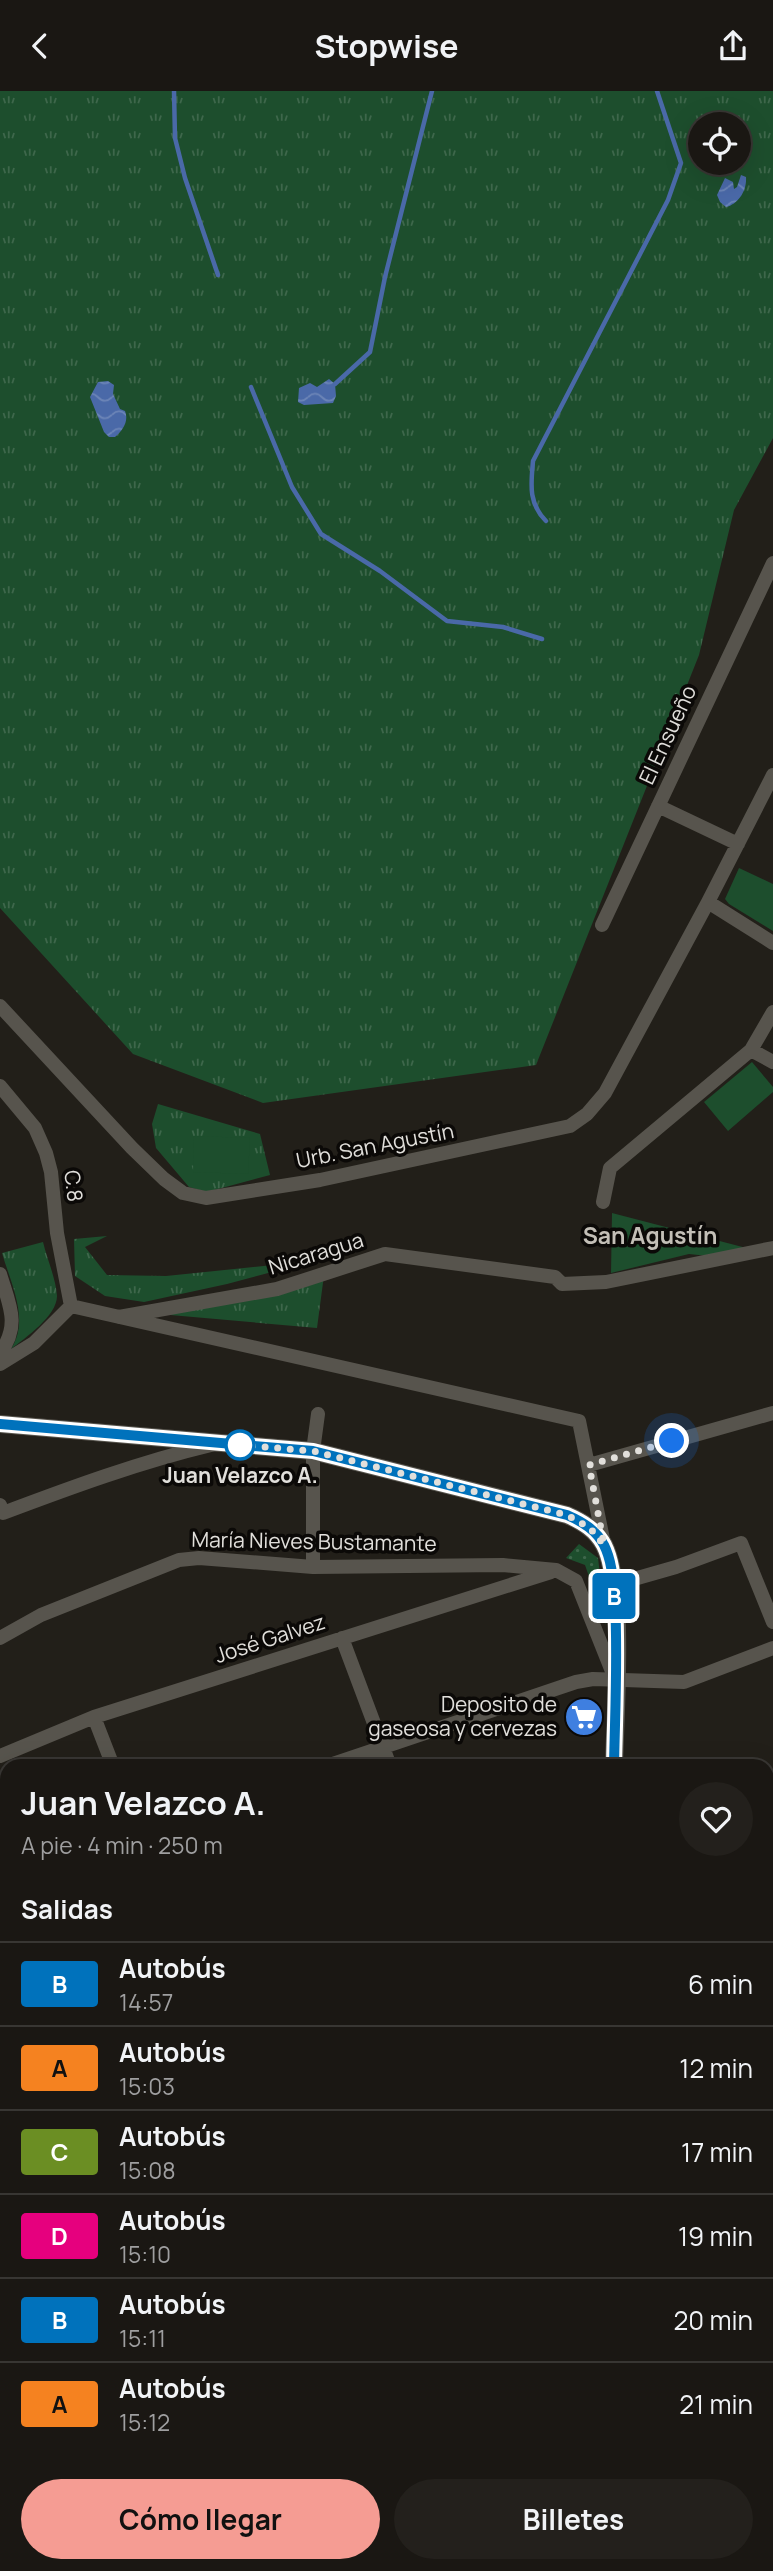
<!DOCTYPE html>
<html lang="es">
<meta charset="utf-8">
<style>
:root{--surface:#1a1713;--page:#23201c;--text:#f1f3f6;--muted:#9f9fa0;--line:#383633;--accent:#f59c93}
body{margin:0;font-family:Manrope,sans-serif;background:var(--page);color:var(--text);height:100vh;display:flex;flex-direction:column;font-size:26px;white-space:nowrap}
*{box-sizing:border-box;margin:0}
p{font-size:23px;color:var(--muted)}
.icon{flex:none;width:38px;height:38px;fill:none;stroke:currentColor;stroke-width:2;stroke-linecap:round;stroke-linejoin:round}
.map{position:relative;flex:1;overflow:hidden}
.details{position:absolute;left:0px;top:1668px;width:774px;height:814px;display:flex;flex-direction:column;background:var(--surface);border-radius:21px 21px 0 0;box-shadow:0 7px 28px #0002,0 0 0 2px var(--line)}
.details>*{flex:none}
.badge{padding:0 14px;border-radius:5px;font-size:24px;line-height:46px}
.controls{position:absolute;left:688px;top:21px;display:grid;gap:14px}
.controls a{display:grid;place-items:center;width:63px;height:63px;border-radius:50%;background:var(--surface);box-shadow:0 7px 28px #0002,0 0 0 2px var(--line);font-size:35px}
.you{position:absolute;width:35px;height:35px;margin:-18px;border:5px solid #fff;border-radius:50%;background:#1a73e8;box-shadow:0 0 0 10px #1a73e833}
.map>.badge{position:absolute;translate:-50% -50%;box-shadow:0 0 0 4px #fff}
h2{padding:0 21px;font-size:26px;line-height:63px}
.round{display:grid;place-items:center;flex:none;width:74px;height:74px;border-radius:37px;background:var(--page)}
.head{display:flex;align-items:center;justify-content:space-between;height:119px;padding:0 21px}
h1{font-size:33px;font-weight:700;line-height:52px}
.action{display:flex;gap:14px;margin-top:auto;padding:14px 21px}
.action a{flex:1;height:80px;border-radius:42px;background:var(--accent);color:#111;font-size:28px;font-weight:700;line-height:80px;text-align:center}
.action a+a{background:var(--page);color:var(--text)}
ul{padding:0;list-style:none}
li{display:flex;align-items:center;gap:21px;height:84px;padding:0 21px;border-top:2px solid var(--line)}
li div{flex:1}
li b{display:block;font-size:26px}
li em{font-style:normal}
li .badge{min-width:77px;font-weight:700;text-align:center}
header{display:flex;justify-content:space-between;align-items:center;height:91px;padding:0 21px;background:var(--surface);font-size:32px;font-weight:700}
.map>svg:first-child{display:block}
</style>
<header><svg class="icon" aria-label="back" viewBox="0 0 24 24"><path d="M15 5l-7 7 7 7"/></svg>Stopwise<svg class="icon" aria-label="share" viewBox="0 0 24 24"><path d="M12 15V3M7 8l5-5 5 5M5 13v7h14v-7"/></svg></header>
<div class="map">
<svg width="773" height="2480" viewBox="0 0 773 2480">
<defs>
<pattern id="grass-tufts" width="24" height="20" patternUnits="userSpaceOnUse" patternTransform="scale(1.75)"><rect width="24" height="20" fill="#1d4e2d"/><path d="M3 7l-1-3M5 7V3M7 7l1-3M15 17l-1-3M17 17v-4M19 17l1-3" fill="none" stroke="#3e674b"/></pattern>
<pattern id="garden-dots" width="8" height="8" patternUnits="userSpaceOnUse" patternTransform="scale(1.75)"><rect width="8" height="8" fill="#1d4e2d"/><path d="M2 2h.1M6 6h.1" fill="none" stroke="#3e674b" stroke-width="1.8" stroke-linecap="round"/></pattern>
<pattern id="water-waves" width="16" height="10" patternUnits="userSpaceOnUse" patternTransform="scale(1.75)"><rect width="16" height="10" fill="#4a69a8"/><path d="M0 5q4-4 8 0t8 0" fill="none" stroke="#6c85b7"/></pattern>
</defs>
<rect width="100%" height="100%" fill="#221f19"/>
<path fill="url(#grass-tufts)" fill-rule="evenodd" d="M0,0h773v347l-39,72 -35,145 -163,410 -273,38 -130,-49 -133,-146zM700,33h38v39h-38z
M158,1013l102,30 10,41 -63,17 -18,-5 -33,-39 -4,-24z
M107,1145l-22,11 22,28 59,1 147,-15 -86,23 -83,18 -39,-6 -30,-20 -1,-37z
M43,1151c4,17 13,37 14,54 0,20 -32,42 -46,53 19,-29 0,-65 -9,-96z
M324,1184l-7,53 -158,-14z"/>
<path fill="#1d4e2d" d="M739,777l34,16v47l-44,-27 -4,-5z
M752,971l21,25v5l-45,39 -24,-29z
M194,1045l56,2 -2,36 -55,-2z
M612,1122l146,38 -41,6 -28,-3 -78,19z"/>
<path fill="url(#garden-dots)" d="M579,1453l19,14 8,67 -21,-60 -19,-7z"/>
<path fill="url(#water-waves)" d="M741,84l5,2c1,14 -8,27 -20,30l-6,-5 -3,-7 8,-17 8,4 1,7 3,-2z
M329,288l6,5 1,12 -3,7 -29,2 -6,-3 1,-14 11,-5 7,4z
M108,290l6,4 -1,9 7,15 5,2c4,10 -2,19 -10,26h-6l-5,-5 -14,-35 8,-15z"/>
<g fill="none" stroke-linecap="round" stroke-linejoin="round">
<path stroke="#4a69a8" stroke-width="4.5" d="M174,0l1,47 10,40 33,97
M335,293l35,-32 15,-75 47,-186
M251,296l41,100 29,47 59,37 67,50 56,6 39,12
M546,430c-18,-18 -15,-37 -13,-60l135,-261 13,-37 -24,-72"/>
<path stroke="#57544d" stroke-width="14" d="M658,715l80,38
M708,811l65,41
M602,834l171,-362
M0,915l132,142 32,31 19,14 23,5 114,-18 250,-54 17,-12 18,-21 103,-191 65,-127
M751,959l22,12
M0,995l35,42 11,25 5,19 6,61 14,73
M603,1111l7,-34 141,-118 22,-38
M0,1183c9,30 21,51 0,79
M71,1215l508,115 25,123
M119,1226l158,-28 108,-35 170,23 7,7 44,-2 167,-34
M0,1273l34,-21 37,-37
M589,1374l184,-52
M0,1414l3,8c69,-26 137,-51 208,-68
M313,1476v-116l5,-37
M613,1494l63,-18 65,-24 32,79
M0,1547l41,-23 138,-55 20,-2 114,9 190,-2 53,5 20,11 39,98
M342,1547l48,128
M94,1626l19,49
M0,1665l94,-39 457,-145
M327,1675l249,-84 17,-3 91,3 89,-34
M766,1798l7,-2
M0,1799l7,-3
M766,1917l7,-2
M0,1919l7,-3
M0,2053l7,17
M766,2207l7,-2
M766,2304l7,1
M0,2307l7,-4
M0,2460l7,-3"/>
<path stroke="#57544d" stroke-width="18" d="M0,1333l313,27 254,64c16,7 29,15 37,30 21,41 11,170 10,221"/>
<path stroke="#57544d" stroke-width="19" d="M767,1975l6,13
M0,2178l7,-3"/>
</g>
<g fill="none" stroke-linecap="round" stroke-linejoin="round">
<defs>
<path id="line" d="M0,1333l313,27 254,64c16,7 29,15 37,30 9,18 9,39 11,58 3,54 0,109 -1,163"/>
</defs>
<use href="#line" stroke="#fff" stroke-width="16"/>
<use href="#line" stroke="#0072bc" stroke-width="10"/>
<path stroke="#e1dfdb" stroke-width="7" stroke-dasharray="0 12.6" d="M240,1354l73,6 254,64 23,13 14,17 -15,-80 83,-24"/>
</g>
<defs>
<symbol id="supermarket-disc" viewBox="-11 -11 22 22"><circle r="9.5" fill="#3f7fe0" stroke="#0b0907"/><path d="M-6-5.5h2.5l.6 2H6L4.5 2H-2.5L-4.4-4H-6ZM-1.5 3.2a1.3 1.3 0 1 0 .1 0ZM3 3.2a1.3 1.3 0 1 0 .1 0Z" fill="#fff"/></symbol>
</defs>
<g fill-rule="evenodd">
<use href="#supermarket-disc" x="562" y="1604" width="44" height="44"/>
</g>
<circle fill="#fff" stroke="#0072bc" stroke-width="3.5" cx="240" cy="1354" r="14"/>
<g text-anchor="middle" stroke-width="7" stroke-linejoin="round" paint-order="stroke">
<g font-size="21" fill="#e1dfdb" stroke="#0b0907">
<text transform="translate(668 644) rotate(-65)" y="7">El Ensueño</text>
<text transform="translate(375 1055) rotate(-11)" y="7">Urb. San Agustín</text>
<text transform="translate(73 1095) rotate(83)" y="7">C.8</text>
<text transform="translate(316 1163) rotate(-17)" y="7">Nicaragua</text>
<text transform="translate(314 1451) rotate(1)" y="7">María Nieves Bustamante</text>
<text transform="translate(270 1548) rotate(-18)" y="7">José Galvez</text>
</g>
<g font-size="21" font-weight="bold" fill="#e1dfdb" stroke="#0b0907">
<text x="240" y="1392">Juan Velazco A.</text>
</g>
<g font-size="21" fill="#e1dfdb" stroke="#0b0907" text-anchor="end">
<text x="557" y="1621">Deposito de<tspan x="557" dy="24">gaseosa y cervezas</tspan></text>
</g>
<g font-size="23" font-weight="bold" fill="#c3bfb7" stroke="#0b0907">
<text x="650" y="1153">San Agustín</text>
</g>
</g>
</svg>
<div class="controls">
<a><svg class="icon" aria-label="locate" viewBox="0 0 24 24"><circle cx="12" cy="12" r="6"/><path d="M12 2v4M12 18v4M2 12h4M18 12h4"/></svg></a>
</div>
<div class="you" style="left:672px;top:1350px"></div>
<b class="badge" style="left:614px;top:1505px;background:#0072bc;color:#fff">B</b>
<section class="details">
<div class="head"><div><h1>Juan Velazco A.</h1><p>A pie · 4 min · 250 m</p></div><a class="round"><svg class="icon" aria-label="heart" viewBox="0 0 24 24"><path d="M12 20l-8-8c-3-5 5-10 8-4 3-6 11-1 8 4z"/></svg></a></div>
<h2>Salidas</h2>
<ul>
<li><span class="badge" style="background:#0072bc;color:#fff">B</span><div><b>Autobús</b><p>14:57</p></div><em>6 min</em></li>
<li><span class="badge" style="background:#f58220;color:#111">A</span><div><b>Autobús</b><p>15:03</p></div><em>12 min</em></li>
<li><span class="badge" style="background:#6b8e23;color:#fff">C</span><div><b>Autobús</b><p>15:08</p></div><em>17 min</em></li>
<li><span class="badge" style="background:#e6007e;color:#fff">D</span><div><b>Autobús</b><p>15:10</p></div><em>19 min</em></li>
<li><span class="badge" style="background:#0072bc;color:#fff">B</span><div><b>Autobús</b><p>15:11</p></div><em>20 min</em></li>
<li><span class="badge" style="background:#f58220;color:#111">A</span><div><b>Autobús</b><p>15:12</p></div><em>21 min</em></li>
</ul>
<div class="action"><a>Cómo llegar</a><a>Billetes</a></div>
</section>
</div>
